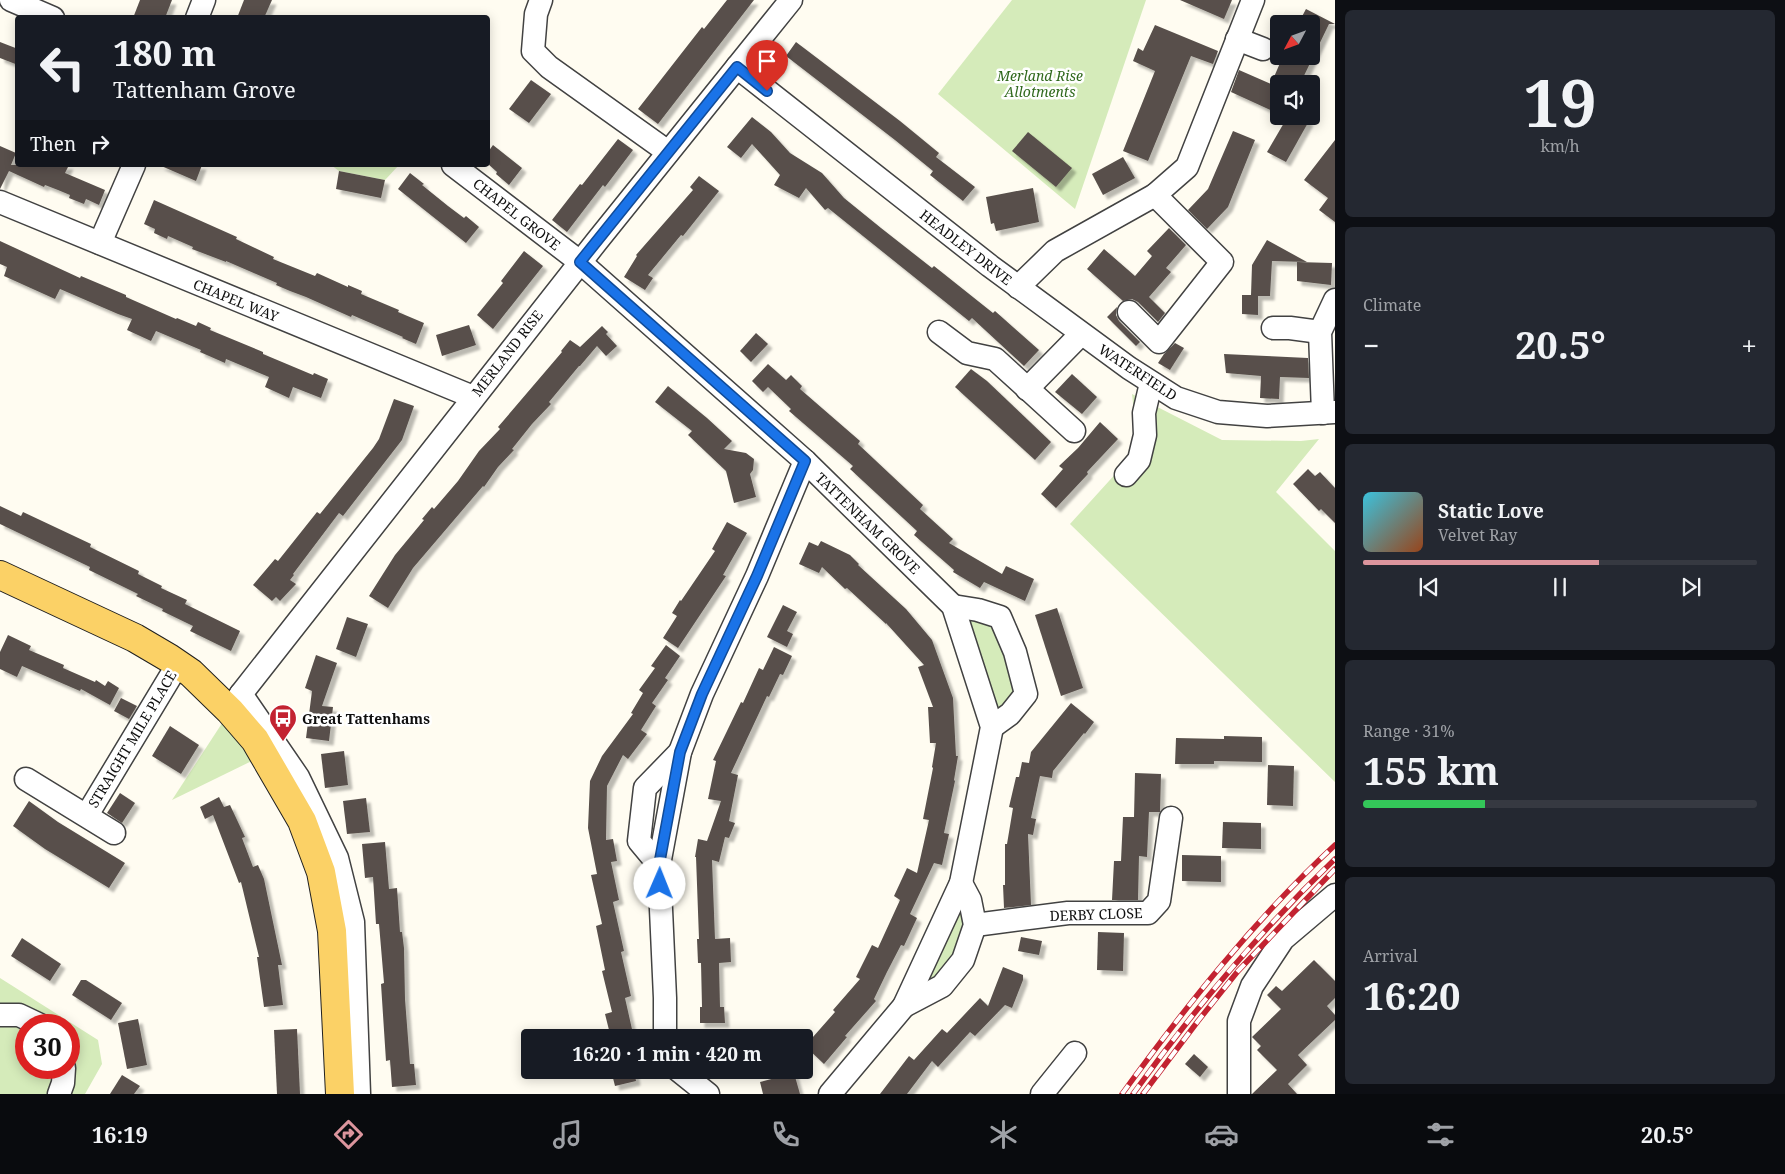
<!DOCTYPE html>
<html lang="en">
<head>
<meta charset="utf-8">
<style>
	:root { --surface:#171b24; --page:#242831; --text:#f1f3f6; --muted:#9ea1a6; --line:#363941; --accent:#dc959d }
	body { margin:0; font-family:"Noto Serif",serif; background:var(--page); color:var(--text); height:100vh; display:flex; flex-direction:column; font-size:19px; white-space:nowrap }
	* { box-sizing:border-box; margin:0 }
	p { font-size:16px; color:var(--muted) }
	.icon { flex:none; width:28px; height:28px; fill:none; stroke:currentColor; stroke-width:2; stroke-linecap:round; stroke-linejoin:round }
	.map { position:relative; flex:1; overflow:hidden }
	.details { display:flex; flex-direction:column; gap:10px; padding:10px; background:#0d0f14; width:450px }
	.details>* { flex:none }
	.hud { position:absolute; left:15px; top:15px; width:475px; height:152px; border-radius:5px; box-shadow:0 2px 12px #0003; background:#171b24; color:var(--text); overflow:hidden }
	.needle { width:32px; rotate:229deg }
	.buttons { position:absolute; left:1270px; top:15px; display:grid; gap:10px }
	.buttons a { display:grid; place-items:center; width:50px; height:50px; border-radius:5px; background:var(--surface); box-shadow:0 2px 12px #0003; font-size:25px }
	.speed { position:absolute; left:15px; top:1014px; display:flex; gap:10px; font-size:25px; font-weight:700; text-align:center }
	.speed>* { display:grid; place-content:center; width:65px; height:65px; border-radius:50%; background:var(--surface); box-shadow:0 2px 12px #0003; line-height:1 }
	.speed .limit { border:8px solid #d22; background:#fff; color:#111 }
	.pin { position:absolute; display:grid; place-items:center; width:42px; height:42px; color:#fff; margin:-51px -21px; border-radius:50% 50% 50% 0; rotate:-45deg; box-shadow:0 0 5px #0007 }
	.pin .icon { rotate:45deg }
	.me { position:absolute; width:55px; margin:-28px; rotate:1deg; stroke-linejoin:round; filter:drop-shadow(0 0 4px #0008) }
	.turn { display:flex; align-items:center; gap:18px; height:105px; padding:0 15px; font-size:22px }
	.turn .icon { width:65px; height:65px; stroke-width:2.5 }
	.turn b { display:block; font-size:35px; line-height:42px }
	.then { display:flex; align-items:center; height:48px; padding:0 15px; background:#0003; gap:10px; font-size:19px }
	.big { font-size:38px; font-weight:700; line-height:1.1 }
	.details .widget { flex:1; display:flex; flex-direction:column; justify-content:center; gap:8px; min-width:0; padding:0 18px; border-radius:8px; background:var(--page) }
	.details .dial { align-items:center; gap:0 }
	.dial b { font-size:65px; line-height:1 }
	.song { display:flex; align-items:center; gap:15px }
	.cover { width:60px; height:60px; border-radius:8px; background:linear-gradient(135deg,hsl(190 70% 55%),hsl(20 70% 35%)) }
	.played { height:5px; border-radius:2px; background:linear-gradient(90deg,var(--accent) 60%,var(--line) 60%) }
	.keys { display:flex; justify-content:space-around; direction:ltr }
	.heat { display:flex; justify-content:space-between; align-items:center; font-size:28px; direction:ltr }
	.charge { height:8px; border-radius:4px; background:linear-gradient(90deg,#34c759 31%,var(--line) 0) }
	.trip { position:absolute; left:521px; top:1029px; width:292px; height:50px; border-radius:5px; background:var(--surface); box-shadow:0 2px 12px #0003; font-weight:700; line-height:50px; text-align:center }
	.tabs { display:flex; height:80px; justify-content:space-around; align-items:center; background:#090b0e; color:var(--muted) }
	.tabs .icon { width:35px; height:35px }
	.tabs .current { color:var(--accent) }
	.tabs b { font-size:22px; color:var(--text) }
	main { display:flex; flex:1; min-height:0 }
	.map>svg:first-child { display:block }
	.green { fill:#d5ebba; fill-rule:evenodd }
	.building { fill:#58504b; filter:url(#shadow) }
	.lines { fill:none; stroke-linecap:round; stroke-linejoin:round }
	.minor-casing { stroke:#424242; stroke-width:25 }
	.major-casing { stroke:#202020; stroke-width:30 }
	.minor { stroke:#fff; stroke-width:22 }
	.major { stroke:#fbd166; stroke-width:28 }
	.rail-casing { stroke:#c32331; stroke-width:5.5 }
	.rail { stroke:#fff; stroke-width:4; stroke-dasharray:11; stroke-linecap:butt }
	.route-casing { stroke:#114b97; stroke-width:12 }
	.route { stroke:#1a73e8; stroke-width:9 }
	.labels { text-anchor:middle; dominant-baseline:central; stroke-width:5; stroke-linejoin:round; paint-order:stroke }
	.park-label { font-size:14px; font-style:italic; fill:#30691d; stroke:#fff }
	.street-label { font-size:14px; fill:#0f0f0f; stroke:#fff }
	.poi-label { font-size:14px; font-weight:bold; fill:#0f0f0f; stroke:#fff; text-anchor:start }
</style>
</head>
<body>
<main>
<div class="map">
<svg width="1335" height="1094" viewBox="0 0 1335 1094">
	<defs>
		<filter id="shadow"><feDropShadow dx="4.5" dy="4.5" stdDeviation="1" flood-color="#0004"/></filter>
	</defs>
	<rect width="100%" height="100%" fill="#fffcf1"/>
	<!-- green -->
	<g class="green">
		<path d="M1012,0h134l-71,209 -137,-115z"/>
		<path d="M331,165h68l-14,15 -46,-9z"/>
		<path d="M1132,394l90,46 79,1 18,-2 -43,53 59,59v231l-265,-258 68,-75z"/>
		<path d="M953,606l47,11 26,77 -34,33z"/>
		<path d="M230,711l34,44 -92,45z"/>
		<path d="M961,883l9,17 -7,60 -59,46z"/>
		<path d="M0,978l98,62 4,24 -17,30h-85zM26,1025h43v43h-43z"/>
	</g>
	<!-- building -->
	<g class="building">
		<path d="M140,0h32l-7,18h-32z"/>
		<path d="M244,0h28l-8,18h-27z"/>
		<path d="M727,0h27l-96,124 -20,-15 64,-82 2,2z"/>
		<path d="M1180,0h52l-8,19z"/>
		<path d="M1306,9l29,15h-6l-29,60h-29l8,3v27l-48,-22 8,-22 32,14 12,-28h28v-32h-13z"/>
		<path d="M1155,25l63,26 -5,13 -22,-8 -43,105 -25,-10 32,-80 -22,-10 5,-13 5,3z"/>
		<path d="M0,42l18,7v16l-18,-7z"/>
		<path d="M796,42l104,79 39,32 -3,4 39,30 -12,14 -33,-26 3,-4 -38,-31 -109,-84z"/>
		<path d="M531,80l20,14 -22,29 -20,-14z"/>
		<path d="M1288,116h11l10,5 -23,41 -19,-10z"/>
		<path d="M752,117l19,15 19,21 32,20 22,25 37,30 51,40 2,-2 59,47 2,-2 44,39 -15,16 -52,-48 -3,3 -141,-113 -3,2 -19,-22 -7,10 -25,-13 6,-10 -28,-31 -11,14 -14,-11z"/>
		<path d="M1233,131l22,9 -27,67 -21,22 -19,-19 20,-21z"/>
		<path d="M1028,132l44,36 -16,19 -44,-36z"/>
		<path d="M618,139l15,11 -28,37 -2,-2 -36,47 -15,-12 28,-36 2,1z"/>
		<path d="M1335,140v82l-16,-12 9,-12 -24,-18z"/>
		<path d="M493,145l29,23 -13,17 -13,-11 1,-2 -9,-8v-12z"/>
		<path d="M0,146l16,7 -5,12h58l-4,8 40,17 -6,15 -13,-6 -2,5 -15,-6 1,-3 -12,-5 -13,-5 -1,2 -35,-16 -9,18z"/>
		<path d="M1123,157l12,21 -32,17 -11,-21z"/>
		<path d="M159,165h43l-6,16z"/>
		<path d="M339,171l46,9 -4,18 -45,-9z"/>
		<path d="M410,173l14,11 -2,1 26,21 16,12 2,-2 13,11 -13,16 -68,-54z"/>
		<path d="M699,176l20,15 -36,45 -2,-1 -33,40 5,3 -8,12 -21,-13 13,-21 -1,-1 57,-65 -3,-3z"/>
		<path d="M1033,188l6,34 -43,9 -2,-8 -3,1 -5,-27z"/>
		<path d="M154,200l83,37 -1,2 38,18 -1,2 42,17 2,-3 31,14v-2l14,6 -1,3 38,16 -1,2 26,11 -8,21 -14,-6 1,-1 -51,-22 -1,2 -45,-20 -16,-6 -14,-6 1,-2 -51,-22v1l-34,-13 1,-2 -25,-11 -1,3 -13,-6 1,-4 -11,-5z"/>
		<path d="M1169,228l17,17 -20,23 5,4 -22,25 16,16 -7,9 -20,-20 -6,-3 -9,2 -36,-32 17,-20 31,27 17,-20 -5,-5z"/>
		<path d="M1267,240l40,22 -35,-1 -2,35h-13h1v19l-16,-1v-19h9l1,-30z"/>
		<path d="M0,241l80,37 1,-2 45,19v2l50,22 1,-1 19,8 2,-4 13,6 -1,2 53,22v2l50,21 1,-2 14,6 -7,19 -28,-11 -4,11 -24,-11 4,-10 -43,-18 -1,4 -25,-11 1,-2 -45,-19 -5,10 -24,-11 5,-11 -14,-5 -58,-25 -5,10 -51,-23 3,-9 -7,-3z"/>
		<path d="M524,251l19,15 -50,63 -16,-14 26,-32 -2,-2z"/>
		<path d="M1297,262l35,1 -1,22 -34,-4z"/>
		<path d="M1117,307l-1,8 3,6 21,21 -4,4 -29,-29z"/>
		<path d="M469,325l7,20 -34,11 -6,-21z"/>
		<path d="M602,326l6,6 -2,2 11,12 -11,10 -9,-10 -17,20h-1l-30,36 2,2 -19,20 -20,25 2,1 -16,17 -14,20 -1,-1 -70,82 -25,40 -19,-12 26,-41 29,-35 -2,-1 10,-12 2,2 24,-28 21,-30 21,-22 -2,-2 64,-75 -1,-1 9,-11 10,7z"/>
		<path d="M756,333l12,11 -17,18 -11,-11z"/>
		<path d="M1175,343l9,5 -14,22 -12,-7 6,-9z"/>
		<path d="M1224,354l84,4 1,20 -29,-1 -1,22 -19,-1 1,-22 -35,-3z"/>
		<path d="M768,364l18,16 5,-5 11,11 -2,3 60,52 -2,3 65,61 -3,4 33,30 -4,4 53,31 4,-8 28,13 -9,22 -41,-19 -4,6 -27,-16 1,-2 -40,-35 3,-4 -67,-62 3,-3 -64,-55 2,-2 -23,-22 -5,5 -11,-11z"/>
		<path d="M971,369l16,12 64,61 -16,18 -80,-73z"/>
		<path d="M1072,374l25,23 -15,17 -27,-22z"/>
		<path d="M668,386l39,32 25,23 -8,8 22,4 8,6 -1,11 -3,4 6,23 -22,6 -8,-32 -38,-36 4,-4 -37,-29z"/>
		<path d="M394,399l20,7 -12,34 -59,76 -4,-3 -46,61 1,1 -4,5 6,4 -16,17 -4,-4 -4,4 -19,-16 22,-26 3,2 39,-49 3,2 53,-66 6,-9z"/>
		<path d="M1100,422l18,17 -31,33 1,2 -32,34 -15,-14 22,-25 -4,-3 19,-18z"/>
		<path d="M1308,469l7,7 5,-4 15,16v35l-14,-14 -2,2 -26,-27z"/>
		<path d="M0,506l21,10 2,-4 68,32 -1,3 49,24 -1,3 24,12 -1,2 26,12 -2,4 55,27 -9,20 -41,-20 3,-5 -31,-15 1,-2 -27,-13 2,-2 -49,-24 1,-3 -90,-43z"/>
		<path d="M727,522l20,11 -24,42 3,1 -48,72 -15,-10 14,-22 -5,-3 8,-13 1,1 34,-50 -3,-2z"/>
		<path d="M821,541l29,14 9,9 -1,1 48,44 26,31 21,58 3,58h2l-4,24 1,1 -11,52 5,1 -7,31 -8,-2 -24,51 7,4 -13,28 -3,-1 -14,27 -13,27 2,2 -31,35 2,1 -23,27 -19,-18 30,-34 -2,-2 27,-31 -4,-2 16,-32 6,3 22,-48 -6,-4 13,-28 10,5 12,-53 -6,-1 10,-51 -1,-1 4,-24h-6l-2,-36h5l-15,-40 6,-2 -38,-42v1l-39,-36 -2,1 -23,-22 -3,6 -20,-9 10,-22 9,4z"/>
		<path d="M783,605l14,7 -10,19 6,3 -6,13 -20,-10z"/>
		<path d="M1057,608l26,80 -22,8 -26,-81z"/>
		<path d="M347,617l21,7 -12,33 -20,-8z"/>
		<path d="M8,635l23,11 -2,4 35,15 -1,3 32,14 1,-2 9,6 3,-5 11,7 -9,17 -29,-16 -1,2 -58,-25 -5,11 -17,-8v-17z"/>
		<path d="M666,645l14,11 -15,22 3,2 -16,23 4,3 -15,24 6,4 -19,25 -5,-4 -16,31 -1,54 7,-1 4,22 -6,1 8,38 -6,2 11,49 -3,1 10,44 -6,2 9,40h-23l-6,-24 7,-2 -10,-41 3,-1 -9,-44 6,-2 -11,-49 6,-1 -9,-46 2,-47 12,-25 31,-42 -2,-1 12,-20 -4,-3 16,-22 -4,-2z"/>
		<path d="M774,647l18,9 -9,19 -3,-1 -11,23 -2,-1 -36,77 7,2 -9,46 6,2 -6,15 -4,-1 -6,25 -7,-2 3,79 15,-1 1,24 -12,1 1,44h4l1,16h-25v-16h2l-1,-44h-3l-1,-24h2l-3,-82h-1l3,-18 9,2 14,-40 -13,-2 8,-38 -3,-1 28,-58 2,1 16,-35 4,2z"/>
		<path d="M316,655l21,8 -15,43 11,1 -4,34 -23,-3 6,-47 -7,-3z"/>
		<path d="M121,698l16,8 -8,13 -15,-8z"/>
		<path d="M1071,703l23,19 -9,12 -1,-1 -31,38 -1,7 -12,-2 -9,42 5,1 -3,16 -5,-1 3,71 -27,3 -1,-23h2v-41h2l6,-36 -4,-1 7,-30h3l3,-15 7,1 2,-11z"/>
		<path d="M170,726l29,19 -18,29 -29,-18z"/>
		<path d="M1224,736l38,1v25l-48,-1v3h-39l1,-26 48,1z"/>
		<path d="M344,751l4,34 -23,3 -4,-34z"/>
		<path d="M1268,765l26,1 -1,40 -26,-1z"/>
		<path d="M1135,773l26,1 -1,38h-11l-2,45 -8,-1 -1,44h-26l2,-39h7l2,-44h11z"/>
		<path d="M120,793l15,10 -13,20 -15,-10z"/>
		<path d="M219,797l5,10 6,-2 15,32 -3,1 11,29 5,-2 6,14 18,86h-4l5,40 -19,2 -7,-50h2l-18,-75 -2,1 -26,-68 -8,4 -5,-12z"/>
		<path d="M366,798l4,34 -23,2 -4,-33z"/>
		<path d="M29,801l29,21 67,41 -16,25 -64,-39 -32,-23z"/>
		<path d="M1223,822l38,1v26l-39,-1z"/>
		<path d="M385,842l4,47 8,-1 3,44h2l2,16 1,51 5,65h4l2,21 -24,2 -2,-27 -4,1 -5,-77 3,-1 -5,-59h-3l-3,-47 -8,1 -3,-34z"/>
		<path d="M1182,855l39,1v26l-39,-1z"/>
		<path d="M1098,932l26,1 -1,38 -26,-1z"/>
		<path d="M1021,937l21,4 -3,14 -21,-4z"/>
		<path d="M22,938l39,26 -11,17 -39,-25z"/>
		<path d="M1314,960l21,21v17l-8,8 8,9v5l-37,35 9,10 -19,19 9,10h-45l25,-24 -20,-20 4,-4 -9,-9 29,-28 -14,-14 9,-9 6,5z"/>
		<path d="M1003,967l20,8v5l-11,28 -7,-3 -30,31 -5,-4 -32,35 -6,-6 -25,33h-27l29,-38 5,4 28,-31 5,4 33,-35 8,8z"/>
		<path d="M81,980h5l36,23 -11,17 -39,-25z"/>
		<path d="M138,1019l9,46 -20,4 -9,-46z"/>
		<path d="M297,1029l3,65h-23l-3,-64z"/>
		<path d="M1194,1054l14,13 -8,10 -15,-13z"/>
		<path d="M611,1070h23l2,11 -21,5z"/>
		<path d="M794,1073l6,21h-37l-3,-12z"/>
		<path d="M122,1075l18,11 -6,8h-24z"/>
	</g>
	<g class="lines">
		<!-- minor casing -->
		<g class="minor-casing">
			<g id="minor">
				<path d="M11,0l42,18"/>
				<path d="M541,0l-5,14 -3,37 16,16 119,85"/>
				<path d="M197,18l7,-18"/>
				<path d="M1237,39l26,10"/>
				<path d="M737,67l253,199 139,102 47,30 42,14 49,4 68,-4"/>
				<path d="M453,165l127,97 225,199 148,145 39,121 -31,156 -57,123 -74,88"/>
				<path d="M0,202l473,195"/>
				<path d="M100,243l34,-78"/>
				<path d="M1018,287l37,-36 100,-56 32,-28 66,-167"/>
				<path d="M1129,312l30,30 63,-80 -67,-67"/>
				<path d="M1273,328h17l30,4"/>
				<path d="M939,332l28,21 28,6 79,72"/>
				<path d="M1027,389l54,-55"/>
				<path d="M1323,413l-3,-81 15,-32"/>
				<path d="M1126,475l13,-15 6,-25 -1,-22 7,-30"/>
				<path d="M953,606l25,4 22,7 15,35 11,42 -16,20 -18,13"/>
				<path d="M241,694l57,83 39,81 16,64 6,172"/>
				<path d="M230,711l11,-17 356,-453 194,-241"/>
				<path d="M26,779l88,54"/>
				<path d="M87,815l91,-151"/>
				<path d="M659,865l-20,-24 6,-53 35,-36"/>
				<path d="M975,925l93,-12h80l11,-12 12,-83"/>
				<path d="M904,1006l38,-20 21,-26 12,-35 -5,-25 -9,-17"/>
				<path d="M0,1015h19l21,10"/>
				<path d="M665,1038v-40l-6,-133 21,-113 22,-58 55,-118 48,-115"/>
				<path d="M678,1070l30,24"/>
				<path d="M59,1094l4,-11 1,-15"/>
				<path d="M1042,1094l33,-41"/>
				<path d="M1239,1094v-73l13,-35 31,-47 52,-44"/>
			</g>
		</g>
		<!-- major casing -->
		<g class="major-casing">
			<path id="major" d="M0,575l135,63 34,20 22,15 39,38 25,29 47,81 19,51 11,59 8,163"/>
		</g>
		<!-- minor -->
		<use href="#minor" class="minor"/>
		<!-- major -->
		<use href="#major" class="major"/>
		<!-- rail casing -->
		<g class="rail-casing">
			<g id="rail">
				<path d="M1122,1094c64,-88 133,-175 213,-249"/>
				<path d="M1133,1094c61,-85 126,-162 202,-235"/>
				<path d="M1143,1094l55,-73 40,-50 97,-102"/>
			</g>
		</g>
		<!-- rail -->
		<use href="#rail" class="rail"/>
	</g>
	<g class="lines">
		<!-- route casing -->
		<g class="route-casing">
			<path id="route" d="M660,884l-1,-19 21,-113 22,-58 55,-118 48,-115 -225,-199 157,-195 30,24"/>
		</g>
		<!-- route -->
		<use href="#route" class="route"/>
	</g>
	<!-- icons -->
	<defs>
		<g id="bus-pin" transform="scale(1.4375)"><path d="M0 17L-7.5 6A9.5 9.5 0 1 1 7.5 6Z" fill="#c32331" stroke="#fff"/><path d="M-5-6H5V4H4V6H2V4H-2V6H-4V4H-5ZM-3.5-4V0h7V-4ZM-3.5 1.2v1.5H-2V1.2ZM2 1.2v1.5H3.5V1.2Z" fill="#fff"/></g>
	</defs>
	<g fill-rule="evenodd">
		<use href="#bus-pin" x="283" y="718"/>
	</g>
	<g class="labels">
		<!-- park labels -->
		<g class="park-label">
			<text x="1040" y="75">Merland Rise<tspan x="1040" dy="16">Allotments</tspan></text>
		</g>
		<!-- street labels -->
		<g class="street-label">
			<text transform="translate(517 214) rotate(38)">CHAPEL GROVE</text>
			<text transform="translate(966 247) rotate(38)">HEADLEY DRIVE</text>
			<text transform="translate(236 300) rotate(22)">CHAPEL WAY</text>
			<text transform="translate(507 353) rotate(-52)">MERLAND RISE</text>
			<text transform="translate(1138 372) rotate(33)">WATERFIELD</text>
			<text transform="translate(868 523) rotate(44)">TATTENHAM GROVE</text>
			<text transform="translate(132 739) rotate(-59)">STRAIGHT MILE PLACE</text>
			<text transform="translate(1096 914) rotate(-2)">DERBY CLOSE</text>
		</g>
		<!-- poi labels -->
		<g class="poi-label">
			<text x="302" y="718">Great Tattenhams</text>
		</g>
	</g>
</svg>
<div class="buttons">
<a><svg class="needle" viewBox="-14 -14 28 28"><path d="M0-13l5 13h-10z" fill="#e53935"/><path d="M0 13l5-13h-10z" fill="#9ea1a6"/></svg></a>
<a><svg class="icon" aria-label="sound" viewBox="0 0 24 24"><path d="M4 9h4l5-4v14l-5-4H4zM17 9q2 3 0 6"/></svg></a>
</div>
<div class="speed"><div class="limit">30</div></div>
<div class="pin" style="left:767px;top:91px;background:#d93025"><svg class="icon" aria-label="arrive" viewBox="0 0 24 24"><path d="M6 21V4h12l-3 4 3 4H6"/></svg></div>
<svg class="me" style="left:660px;top:884px" viewBox="-20 -20 40 40"><circle r="19" fill="#fff"/><path d="M0-13L10 11 0 6-10 11z" fill="#1a73e8"/></svg>
<div class="trip">16:20 · 1 min · 420 m</div>
<div class="hud">
<div class="turn"><svg class="icon" aria-label="left" viewBox="0 0 24 24"><path d="M17 20v-9H6M10 6l-5 5 5 5"/></svg><div><b>180 m</b>Tattenham Grove</div></div>
<div class="then">Then<svg class="icon" aria-label="right" viewBox="0 0 24 24"><path d="M7 20v-9h11M14 6l5 5-5 5"/></svg></div>
</div>
</div>
<section class="details">
<div class="widget dial"><b>19</b><p>km/h</p></div>
<div class="widget"><p>Climate</p>
<div class="heat"><a>−</a><b class="big">20.5°</b><a>+</a></div>
</div>
<div class="widget">
<div class="song"><i class="cover"></i><div><b>Static Love</b><p>Velvet Ray</p></div></div>
<div class="played"></div>
<div class="keys"><svg class="icon" aria-label="previous" viewBox="0 0 24 24"><path d="M18 5L8 12l10 7zM5 5v14"/></svg><svg class="icon" aria-label="pause" viewBox="0 0 24 24"><path d="M8 5v14M16 5v14"/></svg><svg class="icon" aria-label="next" viewBox="0 0 24 24"><path d="M6 5l10 7-10 7zM19 5v14"/></svg></div>
</div>
<div class="widget"><p>Range · 31%</p><b class="big">155 km</b><div class="charge"></div></div>
<div class="widget"><p>Arrival</p><b class="big">16:20</b></div>
</section>
</main>
<nav class="tabs">
<b>16:19</b>
<svg class="icon current" aria-label="directions" viewBox="0 0 24 24"><path d="M12 3l9 9-9 9-9-9zM9 14v-3h6M13 9l2 2-2 2"/></svg>
<svg class="icon" aria-label="music" viewBox="0 0 24 24"><path d="M9 18V5l10-2v13"/><circle cx="6" cy="18" r="3"/><circle cx="16" cy="16" r="3"/></svg>
<svg class="icon" aria-label="phone" viewBox="0 0 24 24"><path d="M5 4h4l2 5-3 2q2 4 5 5l2-3 5 2v4C11 20 4 13 5 4z"/></svg>
<svg class="icon" aria-label="climate" viewBox="0 0 24 24"><path d="M12 3v18M4 7l16 10M4 17L20 7"/></svg>
<svg class="icon" aria-label="car" viewBox="0 0 24 24"><path d="M5 17H2v-5l4-1 3-4h7l3 4 3 1v5h-3M9 17h6M6 11h13"/><circle cx="7" cy="17" r="2"/><circle cx="17" cy="17" r="2"/></svg>
<svg class="icon" aria-label="filters" viewBox="0 0 24 24"><path d="M4 7h16M4 17h16"/><circle cx="9" cy="7" r="2"/><circle cx="15" cy="17" r="2"/></svg>
<b>20.5°</b>
</nav>
</body>
</html>
